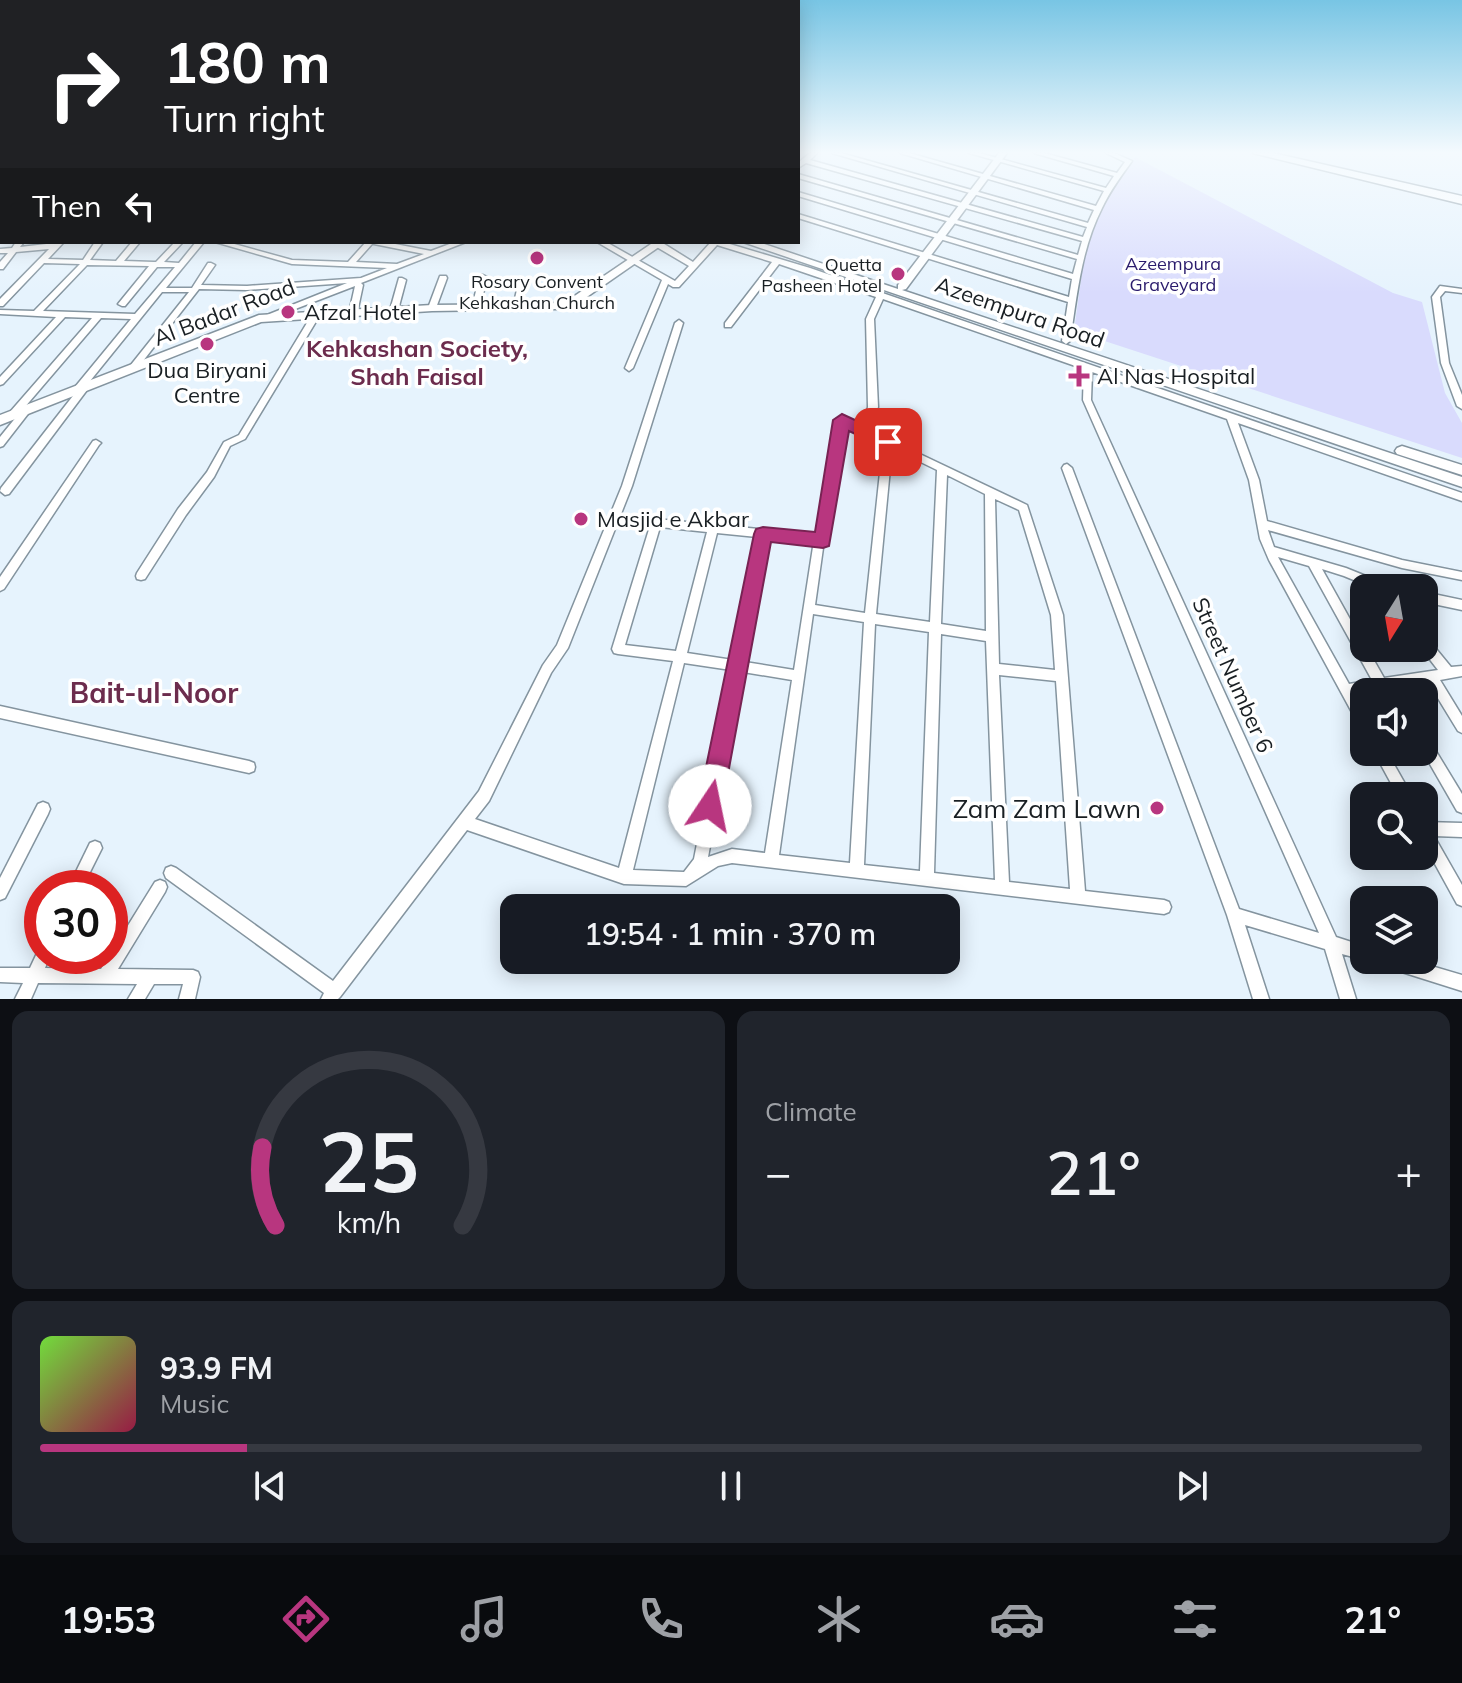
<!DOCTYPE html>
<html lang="en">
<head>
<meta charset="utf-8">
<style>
	:root { --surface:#171b24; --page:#20242c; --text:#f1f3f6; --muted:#9ea1a6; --line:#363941; --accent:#b8367f }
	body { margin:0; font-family:Mulish,sans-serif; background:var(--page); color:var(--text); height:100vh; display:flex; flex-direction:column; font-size:30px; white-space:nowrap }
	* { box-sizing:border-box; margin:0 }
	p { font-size:26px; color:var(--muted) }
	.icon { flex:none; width:44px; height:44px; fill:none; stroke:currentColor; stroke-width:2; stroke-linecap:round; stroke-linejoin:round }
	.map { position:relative; height:999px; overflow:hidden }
	.side { display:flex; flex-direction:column; gap:12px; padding:12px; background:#0d0f14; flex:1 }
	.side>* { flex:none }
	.hud { position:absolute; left:0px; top:0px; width:800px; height:244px; box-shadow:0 4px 20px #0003; background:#202124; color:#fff; overflow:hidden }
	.needle { width:52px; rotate:191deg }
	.controls { position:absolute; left:1350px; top:574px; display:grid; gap:16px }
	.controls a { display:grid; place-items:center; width:88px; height:88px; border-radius:16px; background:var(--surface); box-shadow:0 4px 20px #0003; font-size:40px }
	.speed { position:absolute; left:24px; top:870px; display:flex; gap:16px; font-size:40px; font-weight:700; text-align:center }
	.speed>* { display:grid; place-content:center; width:104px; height:104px; border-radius:50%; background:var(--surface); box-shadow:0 4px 20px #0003; line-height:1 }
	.speed .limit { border:12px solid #d22; background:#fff; color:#111 }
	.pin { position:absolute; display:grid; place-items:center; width:68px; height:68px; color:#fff; margin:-34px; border-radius:16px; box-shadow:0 4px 12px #0006 }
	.me { position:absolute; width:88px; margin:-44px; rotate:11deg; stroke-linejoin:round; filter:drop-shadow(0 0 6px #0008) }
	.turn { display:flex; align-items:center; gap:28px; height:168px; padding:0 32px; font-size:36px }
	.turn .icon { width:104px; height:104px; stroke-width:2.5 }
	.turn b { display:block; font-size:56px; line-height:68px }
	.then { display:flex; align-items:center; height:76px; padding:0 32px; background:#0003; gap:16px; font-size:30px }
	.big { font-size:60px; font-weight:600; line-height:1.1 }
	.side .widget { flex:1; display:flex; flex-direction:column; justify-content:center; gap:12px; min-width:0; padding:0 28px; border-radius:16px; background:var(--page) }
	.side .dial { align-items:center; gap:0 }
	.dial svg { height:208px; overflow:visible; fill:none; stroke:var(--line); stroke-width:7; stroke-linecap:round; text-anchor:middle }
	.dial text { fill:var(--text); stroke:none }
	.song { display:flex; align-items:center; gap:24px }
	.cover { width:96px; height:96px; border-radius:12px; background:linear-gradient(135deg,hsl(100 70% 55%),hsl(340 70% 35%)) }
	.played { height:8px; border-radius:4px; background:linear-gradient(90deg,var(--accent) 15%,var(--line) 15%) }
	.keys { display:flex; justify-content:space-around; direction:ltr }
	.heat { display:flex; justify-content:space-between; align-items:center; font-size:44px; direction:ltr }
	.side .tiles { flex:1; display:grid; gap:12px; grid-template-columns:1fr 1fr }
	.widget:last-child { grid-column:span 2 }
	.trip { position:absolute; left:500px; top:894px; width:460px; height:80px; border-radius:16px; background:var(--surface); box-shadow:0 4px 20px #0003; font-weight:600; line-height:80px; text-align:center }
	.menu { display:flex; height:128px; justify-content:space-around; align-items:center; background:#090b0e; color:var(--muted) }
	.menu .icon { width:56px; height:56px }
	.menu .selected { color:var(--accent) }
	.menu b { font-size:36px; color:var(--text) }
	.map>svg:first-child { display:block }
	.green { fill:#d9dbfd }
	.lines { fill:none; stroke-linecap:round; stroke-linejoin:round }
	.street-casing { stroke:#84949f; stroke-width:3 }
	.secondary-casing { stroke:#84949f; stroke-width:3 }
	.highway-casing { stroke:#84949f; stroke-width:3 }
	.street { fill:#fff; fill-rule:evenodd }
	.secondary { fill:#fff; fill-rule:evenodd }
	.highway { fill:#fff; fill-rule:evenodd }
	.route { fill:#b8367f; stroke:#782353; stroke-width:2 }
	.poi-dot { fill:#b8367f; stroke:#fff; stroke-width:3 }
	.labels { text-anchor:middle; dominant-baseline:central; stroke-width:7; stroke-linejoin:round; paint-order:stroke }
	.far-park-label { font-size:18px; fill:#2a1b6c; stroke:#fff }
	.far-poi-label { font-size:18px; fill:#191f23; stroke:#fff; text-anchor:end }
	.street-label { font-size:22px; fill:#191f23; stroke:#fff }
	.poi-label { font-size:22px; fill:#191f23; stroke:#fff; text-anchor:start }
	.neighbourhood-label { font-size:24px; font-weight:bold; fill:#6c2c4d; stroke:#fff }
	.near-poi-label { font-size:26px; fill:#191f23; stroke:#fff; text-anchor:end }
	.near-neighbourhood-label { font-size:28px; font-weight:bold; fill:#6c2c4d; stroke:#fff }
</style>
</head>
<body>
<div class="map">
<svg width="1462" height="999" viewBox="0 0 1462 999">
	<rect width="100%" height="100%" fill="#e6f3fd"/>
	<!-- green -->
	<path class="green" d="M1135,157l258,136 29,9 23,91 17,30v35l-388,-127 10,-73 11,-42z"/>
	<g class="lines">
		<!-- street casing -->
		<g class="street-casing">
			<g id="street">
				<path d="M2,153v5l-2,1v-5z"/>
				<path d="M810,153h7l-7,7 273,77 4,-10 -255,-74h9l247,70 6,-13 -194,-57h9l187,53 8,-15 -135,-38h10l127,35 8,-12 -80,-23h10l73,20 8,-11 -19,-9h8l18,8c-11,15 -22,30 -30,47 -21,41 -25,88 -32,133l-4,3 -4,-3 6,-39 -270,-84v-4l271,83 3,-18 -274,-83v-4l275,82 4,-15 -279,-81v-4l280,81 4,-14 -276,-78 -8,5v-5z"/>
				<rect x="0" y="185" width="2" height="4"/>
				<rect x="0" y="205" width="2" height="4"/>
				<rect x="0" y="227" width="2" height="6"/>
				<path d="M16,242h8l-4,5 44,-5 -16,17 35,1 12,-18h8l-13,18 26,1 16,-19h8l-16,19 30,1h2l19,-20h8l-19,20 15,1 17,-21h8l-38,46h26l16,-25h3l4,2 -14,20 46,1 114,-8 26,-10 -95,-4 -77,-22h12l65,18 56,2 18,-20h19l46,9 24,-9h11l-105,41 2,2 -6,28 -4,2 -4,-2 6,-27 -91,35h-6l-1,-2 90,-36 -100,7 -48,-1 -63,81h-6l-1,-2 1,-2 59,-74h-27l-76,94 2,2 -1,2 -78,104 -4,1 -5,-4 1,-3 75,-96 -2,-3 1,-2 56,-68 -30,-1 -77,90h5l2,2 -28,36 -3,1v-10l17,-21h-7l-2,-2 2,-2 82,-94 -27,-1 -62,67 -3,1v-8l56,-60 -56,-3v-4l34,1 46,-47 -36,-1 -41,43h-3v-7l49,-50 -33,3 -13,17h-3v-7l8,-9h-8v-4l12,-1zM372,244h2l50,10 -27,10 -41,-2zM87,265l62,1 -31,38 4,2h3l32,-39h18l-40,47 -92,-3z"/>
				<path d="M597,242h9l69,39 14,-15 -34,-20v-4h6l32,20 18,-20h12l87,26 652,225v8l-224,-78 21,57 8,41 135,39 60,12v8l-60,-12 -134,-38 6,17 72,21 42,17 1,3h-16l-29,-12 -22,-7 29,52 13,-1v10h-7l7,13v5h3l17,30 54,-8 -17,-22h3v-10l4,1 23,28 11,-1v10l-22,4 22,36v17l-4,-2 -30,-49 -74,12 10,17v18l-4,-2 -91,-167 -9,-21 -11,-59 -22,-61 -135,-47 -1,28 245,537 28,9v14l-22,-6 14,45h-16l-15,-50 -80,-24 24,74h-16l-26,-84 -165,-447 2,-3 3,-1 5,4 167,441 80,24 -236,-533 1,-31 -201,-70 -9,20 4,88 -5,14h-6l-2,-2 3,-12 -2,-88 10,-22 -97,-33 -48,63h-6v-4l47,-61 -55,-17 -38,42h-6l-5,-3 -35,84 -4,3 -4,-3 37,-88zM1278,557l31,9 63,114 -23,4z"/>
				<path d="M480,275h3l4,2 -7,30 -4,2 -4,-2z"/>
				<path d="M440,276h6l1,2 -11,30 -1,2h-6l-1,-2z"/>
				<path d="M399,278h3l4,2 -8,30 -4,2 -4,-2z"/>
				<path d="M519,281h3l4,2 -5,24 -4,2 -4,-2z"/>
				<path d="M1440,286l22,3v4l-17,-2 -5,6 9,66 13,32v14l-5,-3 -16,-43 -9,-66z"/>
				<path d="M313,313h3l4,2 -75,124 -15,7 -16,31 -28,38 -41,64 -4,1 -4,-1 -1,-3 1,-3 41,-64 29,-37 17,-30 15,-7z"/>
				<path d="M679,320l4,3 -51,163 -64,162 -17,25 -62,128 -14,18 144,49 54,-207 -55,-7 -4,-1 -2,-4 39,-126 1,-3 4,-1 163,16 18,-115 5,-3 185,88 36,110 22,276 79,9 5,2 2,5 -2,5 -5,2 -432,-51 -14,3 -32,20 -62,-2 -157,-54 -127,167 -2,2h-17l3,-6 -158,-115 -2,-5 2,-5 5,-2 5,2 157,113 146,-190 64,-126 14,-20 65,-159 53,-163zM846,426l37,18 -18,169 -50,-8 8,-57 5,-8zM892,448l45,22 -7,152 -54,-8zM947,475l38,19 1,137 -45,-7zM995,499l24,11 32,105 4,55 -56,-6zM660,527l47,5 -31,119 -51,-6zM717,533l40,4 -24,123 -46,-7zM767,538l48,5 -2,4 -19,123 -49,-8zM813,614l51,8 -14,241 -71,-8zM875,624l54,8 -9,239 -56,-6zM941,634l45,7 9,239 -61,-7zM684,663l47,7 -37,189 -10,13 -51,-2zM743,672l49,8 -27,173 -33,-4 -24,8zM999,675l57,6 14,208 -61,-7z"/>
				<path d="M96,440l5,3 -2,2 -95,144 -4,2v-14l93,-136z"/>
				<path d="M1424,592l38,8v10l-38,-8z"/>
				<path d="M0,706l249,55 5,2 1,4 -1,4 -5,2 -249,-55z"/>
				<path d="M1424,736l4,2 34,56v19l-5,-2 -34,-59z"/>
				<path d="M1374,752h13l25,44h-14z"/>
				<path d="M43,802l5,2 2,5 -2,5 -43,84 -5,2v-22l38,-74z"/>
				<path d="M1424,822l38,1v14l-28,-1 28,49v21l-5,-2 -33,-60z"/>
				<path d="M95,841l5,2 2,5 -20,40h-14l22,-45z"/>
				<path d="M160,880l5,2 2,5 -2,5 -47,77 75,1 5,2 2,5 -5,22h-16l4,-15h-29l-9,15h-17l9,-15 -99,-1 -7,16h-16l8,-16 -23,-1v-14h30l8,-17 4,-2v7h8l-5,12 56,1 54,-87z"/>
				<path d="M1379,960h32l51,15v16l-76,-24 -5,-2z"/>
			</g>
		</g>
		<!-- secondary casing -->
		<g class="secondary-casing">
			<g id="secondary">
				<path d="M999,153h8l-101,136 -4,1 560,187v10l-719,-245h15l140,47v-4z"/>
				<path d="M654,242h12l-85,59 -25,8 -124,2 -171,11 -261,103v-10l259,-100 173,-10 119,-1 22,-7z"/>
				<path d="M1402,446l60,19v10l-65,-21 -2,-3 2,-3z"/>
			</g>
		</g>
		<!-- highway casing -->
		<g class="highway-casing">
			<path id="highway" d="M1253,153h20l189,43v8z"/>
		</g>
		<!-- street -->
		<use href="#street" class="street"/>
		<!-- secondary -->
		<use href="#secondary" class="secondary"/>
		<!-- highway -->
		<use href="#highway" class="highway"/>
	</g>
	<!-- sky -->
	<linearGradient id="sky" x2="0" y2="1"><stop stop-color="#78c5e4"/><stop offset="0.52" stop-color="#f4fafe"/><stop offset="1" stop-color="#f4fafe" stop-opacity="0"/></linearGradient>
	<rect width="1462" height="293" fill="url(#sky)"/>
	<!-- route -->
	<path class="route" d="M842,414l52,24 2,4 -8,7 -39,-18 -20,115 -6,2 -52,-6 -49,264 -3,9 -9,3 -8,-3 -4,-9 56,-272 2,-5 7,-2 52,5 18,-112z"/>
	<!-- markers -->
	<g class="poi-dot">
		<circle cx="537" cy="258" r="8"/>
		<circle cx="898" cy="274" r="8"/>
		<circle cx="288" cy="312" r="8"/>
		<circle cx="207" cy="344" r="8"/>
		<path d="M1075 364h8v8h8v8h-8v8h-8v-8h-8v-8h8z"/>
		<circle cx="581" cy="519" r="8"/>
		<circle cx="1157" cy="808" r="8"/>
	</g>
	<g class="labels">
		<!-- far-park labels -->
		<g class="far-park-label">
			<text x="1173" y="263">Azeempura<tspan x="1173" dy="21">Graveyard</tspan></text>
		</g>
		<!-- far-poi labels -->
		<g class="far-poi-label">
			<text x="882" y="264">Quetta<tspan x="882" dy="21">Pasheen Hotel</tspan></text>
			<text x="537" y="281" text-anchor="middle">Rosary Convent<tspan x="537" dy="21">Kehkashan Church</tspan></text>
		</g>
		<!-- street labels -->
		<g class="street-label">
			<text transform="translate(224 312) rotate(-21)">Al Badar Road</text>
			<text transform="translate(1020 312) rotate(19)">Azeempura Road</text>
			<text transform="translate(1233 675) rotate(66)">Street Number 6</text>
		</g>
		<!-- poi labels -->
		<g class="poi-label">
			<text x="304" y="312">Afzal Hotel</text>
			<text x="207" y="370" text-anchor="middle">Dua Biryani<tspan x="207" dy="25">Centre</tspan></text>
			<text x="1097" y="376">Al Nas Hospital</text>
			<text x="597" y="519">Masjid e Akbar</text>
		</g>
		<!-- neighbourhood labels -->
		<g class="neighbourhood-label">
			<text x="417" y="348">Kehkashan Society,<tspan x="417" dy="28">Shah Faisal</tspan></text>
		</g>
		<!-- near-poi labels -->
		<g class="near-poi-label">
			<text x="1141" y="808">Zam Zam Lawn</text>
		</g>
		<!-- near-neighbourhood labels -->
		<g class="near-neighbourhood-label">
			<text x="154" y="692">Bait-ul-Noor</text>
		</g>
	</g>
</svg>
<div class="controls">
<a><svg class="needle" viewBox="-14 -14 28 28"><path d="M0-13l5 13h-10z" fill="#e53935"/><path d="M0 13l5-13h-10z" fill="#9ea1a6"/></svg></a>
<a><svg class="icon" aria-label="sound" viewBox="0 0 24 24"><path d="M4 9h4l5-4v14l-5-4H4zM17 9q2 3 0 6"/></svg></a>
<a><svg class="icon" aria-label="search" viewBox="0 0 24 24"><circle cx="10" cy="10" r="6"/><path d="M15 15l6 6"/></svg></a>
<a><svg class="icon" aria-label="layers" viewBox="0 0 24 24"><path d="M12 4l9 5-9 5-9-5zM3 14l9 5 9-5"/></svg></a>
</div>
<div class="speed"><div class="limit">30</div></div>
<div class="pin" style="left:888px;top:442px;background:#d93025"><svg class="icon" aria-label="arrive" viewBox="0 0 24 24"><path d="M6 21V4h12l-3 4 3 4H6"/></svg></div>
<svg class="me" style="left:710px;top:806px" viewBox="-20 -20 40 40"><circle r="19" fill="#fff"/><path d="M0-13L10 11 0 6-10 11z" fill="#b8367f"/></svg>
<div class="trip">19:54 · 1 min · 370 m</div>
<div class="hud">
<div class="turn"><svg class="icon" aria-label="right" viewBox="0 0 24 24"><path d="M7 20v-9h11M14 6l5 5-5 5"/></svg><div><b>180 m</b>Turn right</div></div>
<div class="then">Then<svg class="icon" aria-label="left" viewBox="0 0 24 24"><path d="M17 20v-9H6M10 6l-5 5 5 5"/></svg></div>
</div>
</div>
<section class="side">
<div class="tiles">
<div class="widget dial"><svg viewBox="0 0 100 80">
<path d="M14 69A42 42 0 1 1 86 69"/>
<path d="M14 69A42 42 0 0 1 9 39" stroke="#b8367f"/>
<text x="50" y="56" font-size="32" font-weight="700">25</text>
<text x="50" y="72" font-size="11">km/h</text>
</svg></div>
<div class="widget"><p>Climate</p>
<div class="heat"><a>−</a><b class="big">21°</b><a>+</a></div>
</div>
<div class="widget">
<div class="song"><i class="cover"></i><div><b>93.9 FM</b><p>Music</p></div></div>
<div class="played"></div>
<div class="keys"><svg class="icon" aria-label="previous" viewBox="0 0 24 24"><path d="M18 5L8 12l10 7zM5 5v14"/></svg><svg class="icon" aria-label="pause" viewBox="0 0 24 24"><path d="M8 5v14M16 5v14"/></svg><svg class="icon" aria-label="next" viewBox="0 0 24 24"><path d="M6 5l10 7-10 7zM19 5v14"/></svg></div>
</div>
</div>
</section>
<nav class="menu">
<b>19:53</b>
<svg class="icon selected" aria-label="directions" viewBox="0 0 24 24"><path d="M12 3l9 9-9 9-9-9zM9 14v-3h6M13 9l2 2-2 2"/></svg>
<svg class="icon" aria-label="music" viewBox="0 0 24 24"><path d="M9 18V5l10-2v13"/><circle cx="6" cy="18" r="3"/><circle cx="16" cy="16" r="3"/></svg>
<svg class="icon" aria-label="phone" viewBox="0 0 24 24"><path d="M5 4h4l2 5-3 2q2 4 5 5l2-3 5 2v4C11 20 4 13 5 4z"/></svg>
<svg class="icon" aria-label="climate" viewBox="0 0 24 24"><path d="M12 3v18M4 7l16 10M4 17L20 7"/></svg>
<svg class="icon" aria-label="car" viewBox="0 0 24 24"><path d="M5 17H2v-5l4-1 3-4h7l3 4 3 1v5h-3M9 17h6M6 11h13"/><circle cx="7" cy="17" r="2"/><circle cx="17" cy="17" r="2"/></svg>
<svg class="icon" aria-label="filters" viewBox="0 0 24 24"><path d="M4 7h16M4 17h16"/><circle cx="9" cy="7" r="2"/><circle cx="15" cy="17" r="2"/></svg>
<b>21°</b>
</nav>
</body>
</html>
